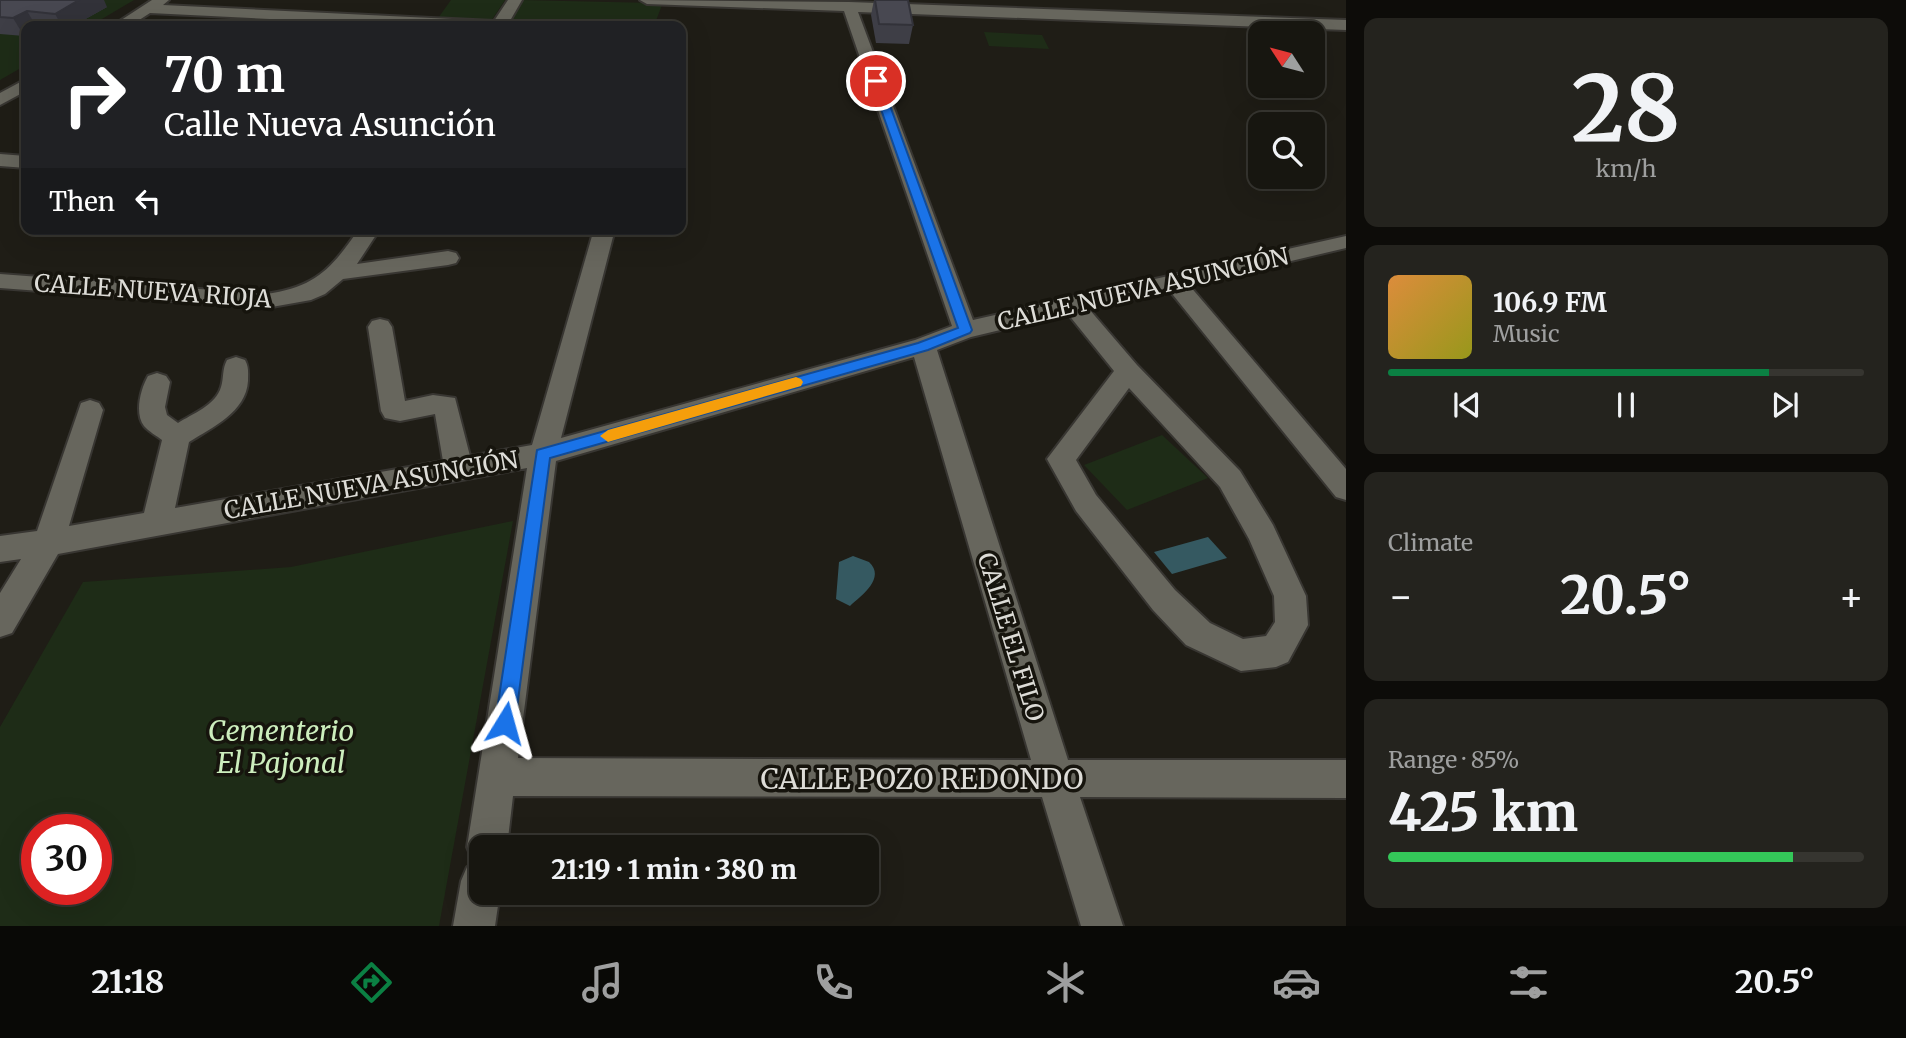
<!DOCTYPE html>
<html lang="en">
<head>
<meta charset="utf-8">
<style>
	:root { --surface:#171610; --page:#24231e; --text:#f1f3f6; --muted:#9e9f9f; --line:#363530; --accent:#0b8043 }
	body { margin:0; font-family:Merriweather,serif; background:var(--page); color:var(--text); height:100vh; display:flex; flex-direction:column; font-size:26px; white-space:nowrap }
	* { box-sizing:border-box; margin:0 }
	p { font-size:23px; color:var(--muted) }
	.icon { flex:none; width:38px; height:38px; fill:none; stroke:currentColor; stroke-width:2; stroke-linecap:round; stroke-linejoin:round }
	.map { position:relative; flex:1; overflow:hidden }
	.sheet { display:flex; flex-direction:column; gap:18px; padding:18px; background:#0d0c09; width:560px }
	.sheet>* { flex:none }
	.banner { position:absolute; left:21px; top:21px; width:665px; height:214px; border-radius:14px; box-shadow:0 7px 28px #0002,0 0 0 2px var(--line); background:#202124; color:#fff; overflow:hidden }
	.needle { width:46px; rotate:306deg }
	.fabs { position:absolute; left:1248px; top:21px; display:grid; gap:14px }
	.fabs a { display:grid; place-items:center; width:77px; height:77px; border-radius:14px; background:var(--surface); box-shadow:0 7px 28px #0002,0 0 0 2px var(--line); font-size:35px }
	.speed { position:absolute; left:21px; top:814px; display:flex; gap:14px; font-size:35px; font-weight:700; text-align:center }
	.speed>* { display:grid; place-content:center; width:91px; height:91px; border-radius:50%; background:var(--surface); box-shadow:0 7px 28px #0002,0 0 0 2px var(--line); line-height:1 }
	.speed .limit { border:10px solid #d22; background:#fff; color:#111 }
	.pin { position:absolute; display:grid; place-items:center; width:60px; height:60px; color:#fff; margin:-30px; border:4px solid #fff; border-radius:50%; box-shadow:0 2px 7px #0007 }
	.me { position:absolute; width:77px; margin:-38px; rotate:8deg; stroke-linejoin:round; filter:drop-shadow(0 0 5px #0008) }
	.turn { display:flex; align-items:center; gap:24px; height:147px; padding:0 28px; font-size:32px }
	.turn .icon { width:91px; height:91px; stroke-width:2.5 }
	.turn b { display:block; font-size:49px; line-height:60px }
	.then { display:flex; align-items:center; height:66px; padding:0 28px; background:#0003; gap:14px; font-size:26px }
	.big { font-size:52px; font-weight:800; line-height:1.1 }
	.sheet .card { flex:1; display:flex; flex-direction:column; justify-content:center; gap:10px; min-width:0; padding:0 24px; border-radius:14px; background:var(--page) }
	.sheet .dial { align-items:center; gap:0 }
	.dial b { font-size:91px; line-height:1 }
	.song { display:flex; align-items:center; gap:21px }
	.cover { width:84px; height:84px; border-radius:10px; background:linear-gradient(135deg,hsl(30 70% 55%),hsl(60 70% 35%)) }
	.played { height:7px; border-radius:4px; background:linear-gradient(90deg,var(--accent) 80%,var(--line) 80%) }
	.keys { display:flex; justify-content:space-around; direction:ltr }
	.heat { display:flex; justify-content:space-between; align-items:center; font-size:38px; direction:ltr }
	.charge { height:10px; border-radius:5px; background:linear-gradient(90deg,#34c759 85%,var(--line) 0) }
	.trip { position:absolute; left:469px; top:835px; width:410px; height:70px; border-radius:14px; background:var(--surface); box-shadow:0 7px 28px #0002,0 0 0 2px var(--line); font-weight:800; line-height:70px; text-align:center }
	.tab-bar { display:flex; height:112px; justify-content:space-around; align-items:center; background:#090906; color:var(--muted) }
	.tab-bar .icon { width:49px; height:49px }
	.tab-bar .current { color:var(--accent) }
	.tab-bar b { font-size:32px; color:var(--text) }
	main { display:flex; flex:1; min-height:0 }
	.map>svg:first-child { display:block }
	.green { fill:#1e2c17; fill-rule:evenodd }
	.water { fill:#355961 }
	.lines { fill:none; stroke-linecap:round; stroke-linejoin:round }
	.minor-casing { stroke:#383632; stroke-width:4 }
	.minor { fill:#67665d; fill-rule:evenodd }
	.wall { fill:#3e3e46 }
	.shaded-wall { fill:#323239 }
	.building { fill:#484851; stroke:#323239; stroke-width:2 }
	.route { fill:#1a73e8; stroke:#114b97; stroke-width:2 }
	.slow { fill:#f59e0b }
	.labels { text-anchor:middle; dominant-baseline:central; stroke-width:7; stroke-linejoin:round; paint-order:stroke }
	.street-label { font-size:24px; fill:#dddcd7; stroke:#16140d }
	.near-park-label { font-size:28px; font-style:italic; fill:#cceebd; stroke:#16140d }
	.near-street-label { font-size:28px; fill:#dddcd7; stroke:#16140d }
</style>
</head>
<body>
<main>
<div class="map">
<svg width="1346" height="926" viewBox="0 0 1346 926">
	<rect width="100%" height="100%" fill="#1f1d16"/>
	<!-- green -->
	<g class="green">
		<path d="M0,0h134l-44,26h-64v39l-26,15z"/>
		<path d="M451,0h54l-14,21h-55z"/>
		<path d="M521,0l132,3 9,2 -8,21h-151l13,-23z"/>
		<path d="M984,32l58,3 7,14 -60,-3z"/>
		<path d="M1162,435l46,43 -81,32 -43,-45z"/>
		<path d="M513,521l-74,405h-439v-199l83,-145 208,-15zM37,830h59v59h-59z"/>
	</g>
	<!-- water -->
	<g class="water">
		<path d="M1208,537l19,21 -55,16 -18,-22z"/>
		<path d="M853,556l16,6c17,16 -7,33 -19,44l-14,-7 3,-37z"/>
	</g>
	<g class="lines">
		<!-- minor casing -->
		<g class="minor-casing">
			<g id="minor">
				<path d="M152,0h17l-6,5 331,16 14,-21h14l-15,26h-94l-263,-13 -20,13h-18z"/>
				<path d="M640,0l209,2 497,18v10l-488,-18 115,308 373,-84v12l-157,37 157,184v31l-10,-3 -167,-207 -80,19 48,56 103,106 33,54 33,71 2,29 -20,37 -12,5 -35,4 -55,-26 -33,-35 -77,-99 -29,-52 67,-88 -46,-57 -97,23 -34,13 131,410h278v38l-266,-1 43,129h-42l-39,-129 -529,-1 -6,51h-26v45h19l-5,34h-42l8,-45 6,-14 10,-4 -4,-2 -6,-14 60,-379 -469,86 -46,79 -12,4v-44l21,-34 -21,3v-26l37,-5 44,-128 9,-3 9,3 4,7 -34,116 75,-13 18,-73c-5,-4 -14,-9 -18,-14 -10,-13 -3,-38 4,-50l9,-3 9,3 4,6 -5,25 2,8 11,8c14,-9 38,-18 43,-36 3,-9 1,-18 6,-27l9,-3 9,3c4,7 3,13 3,21 -2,31 -35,46 -59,61l-14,66 268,-47 -8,-47 -35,7 -15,-3 -4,-7 -13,-84 4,-6 8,-2 8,2 4,6 13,74 28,-6 22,3 15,58 62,-11 62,-216h21l-54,209 354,-98 37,-14 -108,-315 -197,-7zM914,357l117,403 -513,-2 38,-297zM1129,388l91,99 29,52 25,57 1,26 -9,14 -23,3 -33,-16 -35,-33 -79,-95 -20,-35z"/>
				<path d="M26,79v12l-26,14v-12z"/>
				<path d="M0,154l26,2v12l-26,-2z"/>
				<path d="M359,229h21l-23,35 91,-13 8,2 3,5 -3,5 -8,2 -105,14 -18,15 -14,6 -45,8 -266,-20v-14l266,20c50,-7 65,-25 93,-65z"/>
			</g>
		</g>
		<!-- minor -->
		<use href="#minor" class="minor"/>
	</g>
	<!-- wall -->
	<g class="wall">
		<path d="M0,0l107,7 -34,19h-47l-2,10 -24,-2z"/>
		<path d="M874,0h34l5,25 -4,19 -33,-1 -5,-28z"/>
	</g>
	<!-- shaded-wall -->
	<g class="shaded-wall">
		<path d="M79,0h25l3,7 -34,19h-11l-7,-12z"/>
		<path d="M27,11l9,15h-10v9l-2,1 -11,-18z"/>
	</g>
	<!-- building -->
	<g class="building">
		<path d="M0,0h79l-24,14 -28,-3 -14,7 -13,-1z"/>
		<path d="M875,0h33l5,25 -34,-1z"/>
	</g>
	<!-- route -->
	<path class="route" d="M876,78l5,3 91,249 -2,3 -42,17 -378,108 -35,265 -3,7 -7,3 -7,-3 -3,-7 42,-273 381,-107 40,-15 -87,-247z"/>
	<!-- slow -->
	<path class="slow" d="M796,377l5,2 2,3 -2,4 -193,56 -8,-6 8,-6z"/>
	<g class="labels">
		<!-- street labels -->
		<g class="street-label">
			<text transform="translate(1143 289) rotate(-13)">CALLE NUEVA ASUNCIÓN</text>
			<text transform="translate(153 291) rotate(4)">CALLE NUEVA RIOJA</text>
			<text transform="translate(371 485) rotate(-10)">CALLE NUEVA ASUNCIÓN</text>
			<text transform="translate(1011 637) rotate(73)">CALLE EL FILO</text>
		</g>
		<!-- near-park labels -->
		<g class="near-park-label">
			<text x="281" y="731">Cementerio<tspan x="281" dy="32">El Pajonal</tspan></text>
		</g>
		<!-- near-street labels -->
		<g class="near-street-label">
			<text x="922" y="779">CALLE POZO REDONDO</text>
		</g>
	</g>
</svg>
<div class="fabs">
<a><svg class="needle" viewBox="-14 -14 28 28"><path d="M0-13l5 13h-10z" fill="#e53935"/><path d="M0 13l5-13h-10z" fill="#9e9f9f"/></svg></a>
<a><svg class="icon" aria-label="search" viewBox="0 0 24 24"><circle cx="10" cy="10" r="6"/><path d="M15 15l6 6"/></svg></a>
</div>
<div class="speed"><div class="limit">30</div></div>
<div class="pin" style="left:876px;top:81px;background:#d93025"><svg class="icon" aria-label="arrive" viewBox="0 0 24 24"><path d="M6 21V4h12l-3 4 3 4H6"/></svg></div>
<svg class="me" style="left:505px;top:723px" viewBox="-20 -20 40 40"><path d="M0-17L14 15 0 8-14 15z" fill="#1a73e8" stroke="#fff" stroke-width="4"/></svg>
<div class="trip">21:19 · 1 min · 380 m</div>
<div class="banner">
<div class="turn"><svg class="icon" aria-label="right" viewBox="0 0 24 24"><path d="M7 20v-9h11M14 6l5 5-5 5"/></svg><div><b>70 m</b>Calle Nueva Asunción</div></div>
<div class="then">Then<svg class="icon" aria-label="left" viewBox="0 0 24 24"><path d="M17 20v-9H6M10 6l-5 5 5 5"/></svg></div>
</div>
</div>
<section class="sheet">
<div class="card dial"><b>28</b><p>km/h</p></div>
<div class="card">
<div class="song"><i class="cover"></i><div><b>106.9 FM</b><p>Music</p></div></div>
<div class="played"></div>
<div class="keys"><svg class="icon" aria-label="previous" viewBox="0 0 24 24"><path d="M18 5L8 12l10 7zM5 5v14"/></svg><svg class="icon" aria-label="pause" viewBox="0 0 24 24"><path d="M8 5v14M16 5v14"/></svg><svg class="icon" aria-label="next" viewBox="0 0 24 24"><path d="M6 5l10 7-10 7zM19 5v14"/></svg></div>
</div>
<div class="card"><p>Climate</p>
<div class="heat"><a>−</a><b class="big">20.5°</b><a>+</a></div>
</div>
<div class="card"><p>Range · 85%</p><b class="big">425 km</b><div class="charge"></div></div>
</section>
</main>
<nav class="tab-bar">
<b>21:18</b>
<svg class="icon current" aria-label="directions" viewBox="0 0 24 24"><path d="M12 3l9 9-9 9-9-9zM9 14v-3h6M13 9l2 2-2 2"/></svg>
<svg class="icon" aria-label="music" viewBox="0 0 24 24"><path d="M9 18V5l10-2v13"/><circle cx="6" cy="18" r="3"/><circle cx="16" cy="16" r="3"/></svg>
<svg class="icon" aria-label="phone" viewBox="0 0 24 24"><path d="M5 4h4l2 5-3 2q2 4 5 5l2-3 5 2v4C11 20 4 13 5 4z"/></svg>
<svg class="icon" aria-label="climate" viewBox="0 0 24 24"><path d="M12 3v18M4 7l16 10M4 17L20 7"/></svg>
<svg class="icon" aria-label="car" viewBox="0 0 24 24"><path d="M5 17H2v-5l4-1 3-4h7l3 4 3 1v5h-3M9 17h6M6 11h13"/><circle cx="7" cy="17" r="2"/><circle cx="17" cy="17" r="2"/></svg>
<svg class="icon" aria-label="filters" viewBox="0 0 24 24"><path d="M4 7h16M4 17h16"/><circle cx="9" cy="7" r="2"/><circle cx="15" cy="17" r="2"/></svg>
<b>20.5°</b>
</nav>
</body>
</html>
